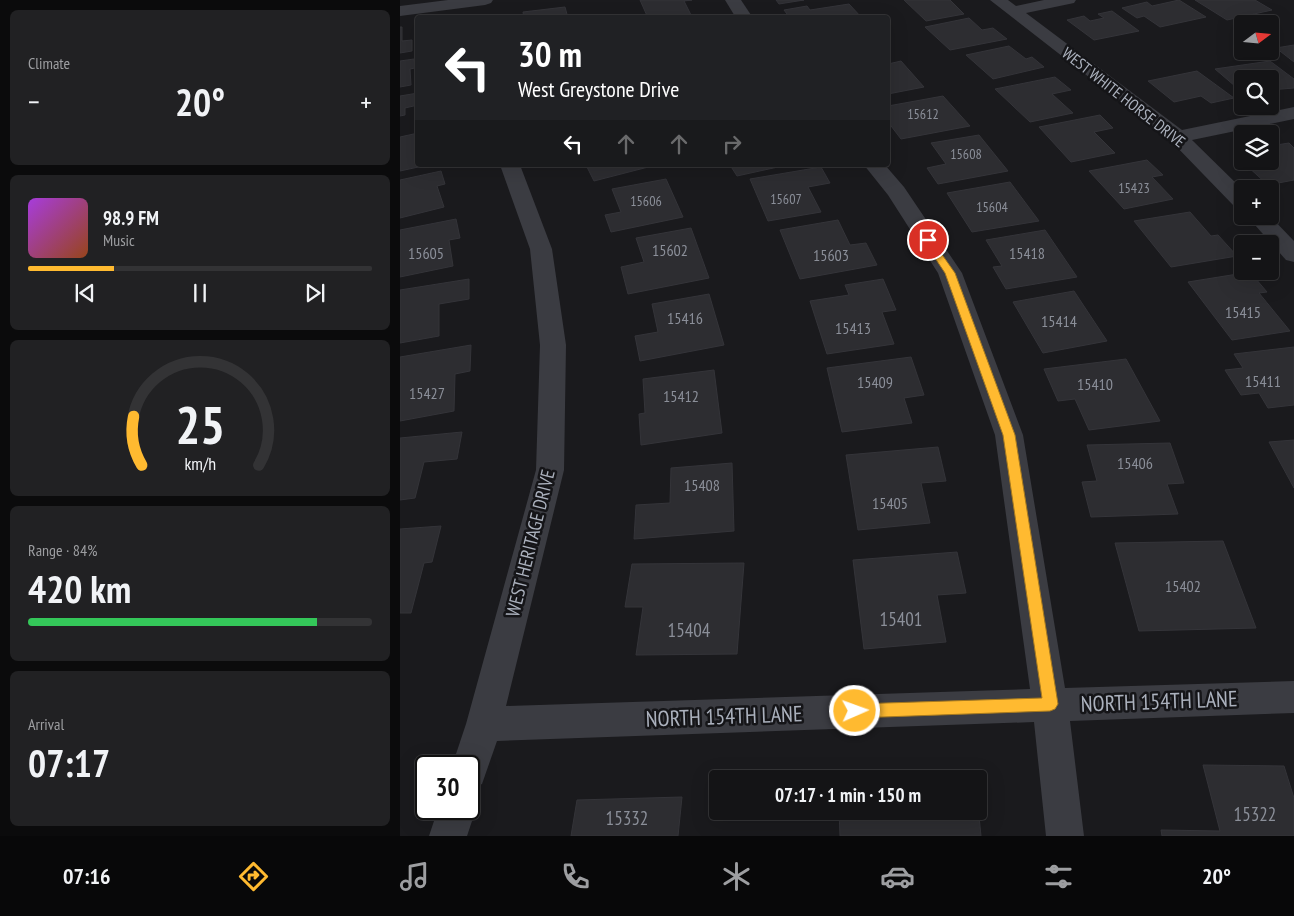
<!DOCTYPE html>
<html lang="en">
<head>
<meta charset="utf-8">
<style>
	:root { --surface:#141416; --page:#212123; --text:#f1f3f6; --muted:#9d9ea1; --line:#333335; --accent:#ffba30 }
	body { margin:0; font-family:"PT Sans Narrow",sans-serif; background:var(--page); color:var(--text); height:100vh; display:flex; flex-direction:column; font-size:19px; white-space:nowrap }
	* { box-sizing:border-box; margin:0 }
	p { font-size:16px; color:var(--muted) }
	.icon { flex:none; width:28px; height:28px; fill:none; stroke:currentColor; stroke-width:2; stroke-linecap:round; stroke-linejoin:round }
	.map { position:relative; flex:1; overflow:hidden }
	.drawer { display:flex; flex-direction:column; gap:10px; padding:10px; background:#0b0b0c; width:400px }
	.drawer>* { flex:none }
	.guide { position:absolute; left:15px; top:15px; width:475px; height:152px; border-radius:5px; box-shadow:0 5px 20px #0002,0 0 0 1px var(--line); background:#202124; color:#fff; overflow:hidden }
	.needle { width:32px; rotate:74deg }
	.fabs { position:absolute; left:834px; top:15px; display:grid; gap:10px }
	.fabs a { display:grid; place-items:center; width:45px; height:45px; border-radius:5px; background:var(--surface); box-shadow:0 5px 20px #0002,0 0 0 1px var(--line); font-size:25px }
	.speed { position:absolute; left:15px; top:755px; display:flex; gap:10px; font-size:25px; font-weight:700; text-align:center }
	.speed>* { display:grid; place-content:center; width:65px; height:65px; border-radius:50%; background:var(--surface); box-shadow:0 5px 20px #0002,0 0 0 1px var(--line); line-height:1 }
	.speed .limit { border:2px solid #111; border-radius:8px; background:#fff; color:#111 }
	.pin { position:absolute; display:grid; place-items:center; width:42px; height:42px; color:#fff; margin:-21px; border:2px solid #fff; border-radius:50%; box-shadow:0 1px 5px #0007 }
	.me { position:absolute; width:55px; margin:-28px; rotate:88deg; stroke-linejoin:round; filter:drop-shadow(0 0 4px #0008) }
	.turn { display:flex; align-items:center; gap:18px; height:105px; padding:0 20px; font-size:22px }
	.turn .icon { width:65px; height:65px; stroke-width:2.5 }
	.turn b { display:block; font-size:35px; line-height:42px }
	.lanes { display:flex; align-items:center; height:48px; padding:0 20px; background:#0003; justify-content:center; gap:25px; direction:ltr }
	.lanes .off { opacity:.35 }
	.big { font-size:38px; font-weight:600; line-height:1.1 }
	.drawer .card { flex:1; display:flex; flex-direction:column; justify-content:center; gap:8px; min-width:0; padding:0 18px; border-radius:8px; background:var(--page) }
	.drawer .dial { align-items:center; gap:0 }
	.dial svg { height:130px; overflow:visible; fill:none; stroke:var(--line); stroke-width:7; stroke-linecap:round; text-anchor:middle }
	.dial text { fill:var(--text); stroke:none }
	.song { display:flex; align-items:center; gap:15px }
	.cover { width:60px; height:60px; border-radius:8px; background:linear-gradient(135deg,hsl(280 70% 55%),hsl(20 70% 35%)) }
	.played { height:5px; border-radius:2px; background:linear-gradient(90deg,var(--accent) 25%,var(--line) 25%) }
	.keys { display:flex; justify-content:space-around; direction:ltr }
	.heat { display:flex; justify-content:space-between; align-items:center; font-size:28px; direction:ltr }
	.charge { height:8px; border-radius:4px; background:linear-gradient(90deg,#34c759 84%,var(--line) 0) }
	.trip { position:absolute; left:309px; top:770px; width:278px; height:50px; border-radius:5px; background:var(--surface); box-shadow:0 5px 20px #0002,0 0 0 1px var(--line); font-weight:600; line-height:50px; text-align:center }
	.menu { display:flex; height:80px; justify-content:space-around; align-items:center; background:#080809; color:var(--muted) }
	.menu .icon { width:35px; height:35px }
	.menu .on { color:var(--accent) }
	.menu b { font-size:22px; color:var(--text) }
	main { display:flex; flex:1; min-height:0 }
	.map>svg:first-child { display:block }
	.building { fill:#2d2d31; stroke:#343439 }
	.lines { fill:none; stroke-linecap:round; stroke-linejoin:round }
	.minor { fill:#3b3c42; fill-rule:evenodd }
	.route { fill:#ffba30; stroke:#a6791f }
	.labels { text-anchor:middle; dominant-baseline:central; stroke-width:5; stroke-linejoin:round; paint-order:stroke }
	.far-number-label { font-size:14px; fill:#8b8f99 }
	.far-street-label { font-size:16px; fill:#abb1bd; stroke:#151518 }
	.number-label { font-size:16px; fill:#8b8f99 }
	.street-label { font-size:19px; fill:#abb1bd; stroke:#151518 }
	.near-number-label { font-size:19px; fill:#8b8f99 }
	.near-street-label { font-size:22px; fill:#abb1bd; stroke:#151518 }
</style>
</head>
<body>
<main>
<section class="drawer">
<div class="card"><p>Climate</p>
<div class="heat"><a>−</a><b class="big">20°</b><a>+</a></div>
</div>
<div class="card">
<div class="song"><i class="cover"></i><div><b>98.9 FM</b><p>Music</p></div></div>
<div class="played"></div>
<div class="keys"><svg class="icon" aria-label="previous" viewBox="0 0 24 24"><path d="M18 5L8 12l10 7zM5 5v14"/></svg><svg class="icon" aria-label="pause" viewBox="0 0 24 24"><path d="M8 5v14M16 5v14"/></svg><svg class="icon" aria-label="next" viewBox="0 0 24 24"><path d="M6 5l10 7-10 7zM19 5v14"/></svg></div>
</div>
<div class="card dial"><svg viewBox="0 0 100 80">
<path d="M14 69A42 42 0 1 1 86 69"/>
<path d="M14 69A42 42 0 0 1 9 39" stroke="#ffba30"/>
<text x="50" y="56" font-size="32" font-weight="700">25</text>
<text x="50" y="72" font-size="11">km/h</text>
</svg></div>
<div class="card"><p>Range · 84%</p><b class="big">420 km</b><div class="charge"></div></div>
<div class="card"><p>Arrival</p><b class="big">07:17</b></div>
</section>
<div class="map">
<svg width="894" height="836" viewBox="0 0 894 836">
	<rect width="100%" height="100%" fill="#1a1a1d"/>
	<!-- building -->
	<g class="building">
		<path d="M240,0h52l-8,1 7,14 -43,3z"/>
		<path d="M376,0h28l-25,4z"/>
		<path d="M504,0h46l14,14 -38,7z"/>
		<path d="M779,0l27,17 -46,10 -16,-11 -7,2 -15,-10 25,-6 5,4z"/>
		<path d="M795,0h60l17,10 -45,10z"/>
		<path d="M449,4l13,14h-72l-6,-8 23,-4 3,4z"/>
		<path d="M165,7l3,11h-44l-1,-6z"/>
		<path d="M712,11l27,20 -45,9 -27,-20 17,-4 6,5 14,-3 -6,-4z"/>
		<path d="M569,18l13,12 11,-2 14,11 -57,11 -25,-23z"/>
		<path d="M0,27h2v14l10,-1v11l-12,2z"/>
		<path d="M894,45v17l-18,-14z"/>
		<path d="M609,46l17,13 6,-2 12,10 -51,12 -27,-24z"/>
		<path d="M14,59l1,9 -5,1 1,16 -11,2v-26z"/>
		<path d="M501,61l23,26 -36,7v-30z"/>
		<path d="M870,61l24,18v9l-24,2v-11h-28v13l-27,-23z"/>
		<path d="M797,71l37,27 -23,5 -10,-7 -27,6 -26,-21z"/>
		<path d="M655,77l16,13 -19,4 21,19 -43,9 -35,-33z"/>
		<path d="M18,93v12l-13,3v7l-5,1v-20z"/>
		<path d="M543,96l27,30 -69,13 -13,-17v-16z"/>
		<path d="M700,115l13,13 -19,4 21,21 -44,9 -32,-35z"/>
		<path d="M18,133v32l5,1 -23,5v-34z"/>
		<path d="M579,135l29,36 -70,13 -11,-16 19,-4 -15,-21z"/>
		<path d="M889,143l5,5v32l-26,5 -32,-29 6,-2v7h28v-15z"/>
		<path d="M747,160l16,15 -11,2 21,22 -49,10 -35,-38z"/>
		<path d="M197,165h59l-62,16 -7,-14z"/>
		<path d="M330,165h57l-50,11z"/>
		<path d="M421,167l9,16 -22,4 13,25 -53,9 -18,-42z"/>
		<path d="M41,171l4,13 -8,2 7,21 -44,11v-38z"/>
		<path d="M266,179l17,38 -72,15 -6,-17 16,-3 -9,-23z"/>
		<path d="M610,182l29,39 -67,11 -25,-39z"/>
		<path d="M790,212l21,24 7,-1 19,21 -66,11 -37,-46z"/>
		<path d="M56,219l4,19 -11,2 4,26 -53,11v-47z"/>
		<path d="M438,220l12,25 16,-2 11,22 -77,14 -20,-49z"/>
		<path d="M291,228l18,50 -81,16 -7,-27 23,-5 -8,-24z"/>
		<path d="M645,230l32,47 -71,12 -13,-22 9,-1 -16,-26z"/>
		<path d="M850,272l17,20 -8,1 31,38 -58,9 -44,-58z"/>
		<path d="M69,279v20l-30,5v32l-39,7v-53z"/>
		<path d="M483,279l13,31 -14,2 12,32 -67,10 -17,-53 39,-6 -4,-10z"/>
		<path d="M674,291l33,50 -64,12 -30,-51z"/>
		<path d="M309,294l15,51 -84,16 -5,-25 23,-4 -6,-28z"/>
		<path d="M71,345l-1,26 -15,3 -1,37 -54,10v-64z"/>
		<path d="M894,347v58l-26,3 -9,-15 -18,2 -16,-25 18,-2 -9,-14z"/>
		<path d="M511,357l13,38 -20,3 8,25 -70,9 -15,-64z"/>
		<path d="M726,359l34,62 -71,9 -14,-31 -17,2 -14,-32z"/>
		<path d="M314,370l8,63 -81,12 -2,-31 6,-1 -2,-34z"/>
		<path d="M62,432l-5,27 -33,3 -9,36 -15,2v-62z"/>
		<path d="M894,440v48l-25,-46z"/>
		<path d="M770,443l14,40 -17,1 11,30 -87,3 -9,-35 15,-1 -10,-36z"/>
		<path d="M538,447l8,34 -25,2 9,40 -72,7 -12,-75z"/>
		<path d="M332,463l2,68 -100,8 2,-34 34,-2 1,-35z"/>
		<path d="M41,526l-9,36 -8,1 -13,50h-11v-84z"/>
		<path d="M823,541l33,87 -117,3 -24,-88z"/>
		<path d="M557,552l9,41 -29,2 9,47 -82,7 -11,-89z"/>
		<path d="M344,563l-7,91 -101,1 7,-48h-18l7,-43z"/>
		<path d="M803,765l81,1 10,32v38h-132l-1,-6 59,1z"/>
		<path d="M282,797l-4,39h-107l6,-36z"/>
		<path d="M578,806l3,30h-141l-1,-25h139z"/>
	</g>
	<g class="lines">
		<!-- minor -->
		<g class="minor">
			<path d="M48,0h45l-2,3 -6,2 -85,11v-10z"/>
			<path d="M325,0h16l12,18h-17z"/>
			<path d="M590,0h18l8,6 28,-6h32l-2,3 -48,10 156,117 112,-23v12l-102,21 50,49v18l-8,-1 -63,-65z"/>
			<path d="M100,165h20l32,84 14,96 -2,125 -58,236 524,-17 -35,-254 -57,-162 -50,-78 -24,-30h21l19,22 58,86 61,162 42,253 229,-7v32l-224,8 14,115h-38l-12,-114 -537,19 -15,43 -13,5v-23h-17l14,-42 70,-254 4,-125 -10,-96z"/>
			<path d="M847,216h23l24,25v21l-8,-2z"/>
			<path d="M69,795l7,14 -9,27h-38l9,-27h31z"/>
		</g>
	</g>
	<!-- route -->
	<path class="route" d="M528,238l3,1 24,34 60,162 43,269 -3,5 -5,2 -195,7 -5,-2 -2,-5 2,-5 5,-2 187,-6 -39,-263 -58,-162 -22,-33z"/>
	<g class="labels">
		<!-- far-number labels -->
		<g class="far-number-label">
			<text x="523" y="114">15612</text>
			<text x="566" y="154">15608</text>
			<text x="734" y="188">15423</text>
			<text x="386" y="199">15607</text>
			<text x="246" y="201">15606</text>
			<text x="592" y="207">15604</text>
		</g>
		<!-- far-street labels -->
		<g class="far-street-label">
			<text transform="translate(724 97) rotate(38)">WEST WHITE HORSE DRIVE</text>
		</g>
		<!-- number labels -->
		<g class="number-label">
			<text x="270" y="250">15602</text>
			<text x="26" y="253">15605</text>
			<text x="627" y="253">15418</text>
			<text x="431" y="255">15603</text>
			<text x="843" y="312">15415</text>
			<text x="285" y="318">15416</text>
			<text x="659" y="321">15414</text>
			<text x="453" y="328">15413</text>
			<text x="863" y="381">15411</text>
			<text x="475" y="382">15409</text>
			<text x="695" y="384">15410</text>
			<text x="27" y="393">15427</text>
			<text x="281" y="396">15412</text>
			<text x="735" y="463">15406</text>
			<text x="302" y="485">15408</text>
			<text x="490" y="503">15405</text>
			<text x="783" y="586">15402</text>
		</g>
		<!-- street labels -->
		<g class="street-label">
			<text transform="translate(130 543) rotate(-76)">WEST HERITAGE DRIVE</text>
		</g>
		<!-- near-number labels -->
		<g class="near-number-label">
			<text x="501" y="619">15401</text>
			<text x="289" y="630">15404</text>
			<text x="855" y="814">15322</text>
			<text x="227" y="818">15332</text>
		</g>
		<!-- near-street labels -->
		<g class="near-street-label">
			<text transform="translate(759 701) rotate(-2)">NORTH 154TH LANE</text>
			<text transform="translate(324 716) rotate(-2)">NORTH 154TH LANE</text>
		</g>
	</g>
</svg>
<div class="fabs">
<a><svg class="needle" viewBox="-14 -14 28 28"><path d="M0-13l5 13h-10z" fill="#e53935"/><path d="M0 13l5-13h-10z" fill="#9d9ea1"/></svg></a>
<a><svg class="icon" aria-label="search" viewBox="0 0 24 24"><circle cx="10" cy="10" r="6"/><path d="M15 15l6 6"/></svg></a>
<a><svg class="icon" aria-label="layers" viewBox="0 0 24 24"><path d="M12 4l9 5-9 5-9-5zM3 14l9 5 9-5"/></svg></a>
<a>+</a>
<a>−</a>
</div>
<div class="speed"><div class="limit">30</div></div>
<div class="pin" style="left:528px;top:240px;background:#d93025"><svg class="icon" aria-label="arrive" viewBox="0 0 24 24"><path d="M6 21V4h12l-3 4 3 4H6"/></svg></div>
<svg class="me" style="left:455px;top:711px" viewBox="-20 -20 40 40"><circle r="17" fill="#ffba30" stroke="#fff" stroke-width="3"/><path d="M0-11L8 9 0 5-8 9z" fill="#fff"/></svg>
<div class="trip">07:17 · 1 min · 150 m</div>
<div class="guide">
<div class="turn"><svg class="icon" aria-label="left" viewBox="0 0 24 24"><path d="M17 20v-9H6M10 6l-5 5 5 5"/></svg><div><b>30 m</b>West Greystone Drive</div></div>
<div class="lanes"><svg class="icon" aria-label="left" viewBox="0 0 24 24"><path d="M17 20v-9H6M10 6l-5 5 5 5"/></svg><svg class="icon off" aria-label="ahead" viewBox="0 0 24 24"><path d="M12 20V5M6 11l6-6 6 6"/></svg><svg class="icon off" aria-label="ahead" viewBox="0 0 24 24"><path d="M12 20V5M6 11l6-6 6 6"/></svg><svg class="icon off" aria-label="right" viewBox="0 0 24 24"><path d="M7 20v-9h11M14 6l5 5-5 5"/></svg></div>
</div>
</div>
</main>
<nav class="menu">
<b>07:16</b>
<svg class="icon on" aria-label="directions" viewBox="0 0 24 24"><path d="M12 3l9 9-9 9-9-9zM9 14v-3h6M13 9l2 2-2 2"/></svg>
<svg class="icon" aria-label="music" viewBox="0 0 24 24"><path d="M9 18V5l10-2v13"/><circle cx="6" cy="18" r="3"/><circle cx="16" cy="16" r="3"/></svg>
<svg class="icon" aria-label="phone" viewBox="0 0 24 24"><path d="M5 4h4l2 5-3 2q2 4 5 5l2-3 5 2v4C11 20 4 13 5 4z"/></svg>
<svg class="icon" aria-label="climate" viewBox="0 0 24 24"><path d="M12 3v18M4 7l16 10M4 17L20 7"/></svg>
<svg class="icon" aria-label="car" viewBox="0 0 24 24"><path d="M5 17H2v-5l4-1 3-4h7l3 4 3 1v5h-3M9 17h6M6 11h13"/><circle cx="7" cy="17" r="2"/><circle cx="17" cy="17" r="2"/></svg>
<svg class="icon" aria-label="filters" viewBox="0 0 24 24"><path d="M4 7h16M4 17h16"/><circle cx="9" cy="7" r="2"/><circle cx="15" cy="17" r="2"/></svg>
<b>20°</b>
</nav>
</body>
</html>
